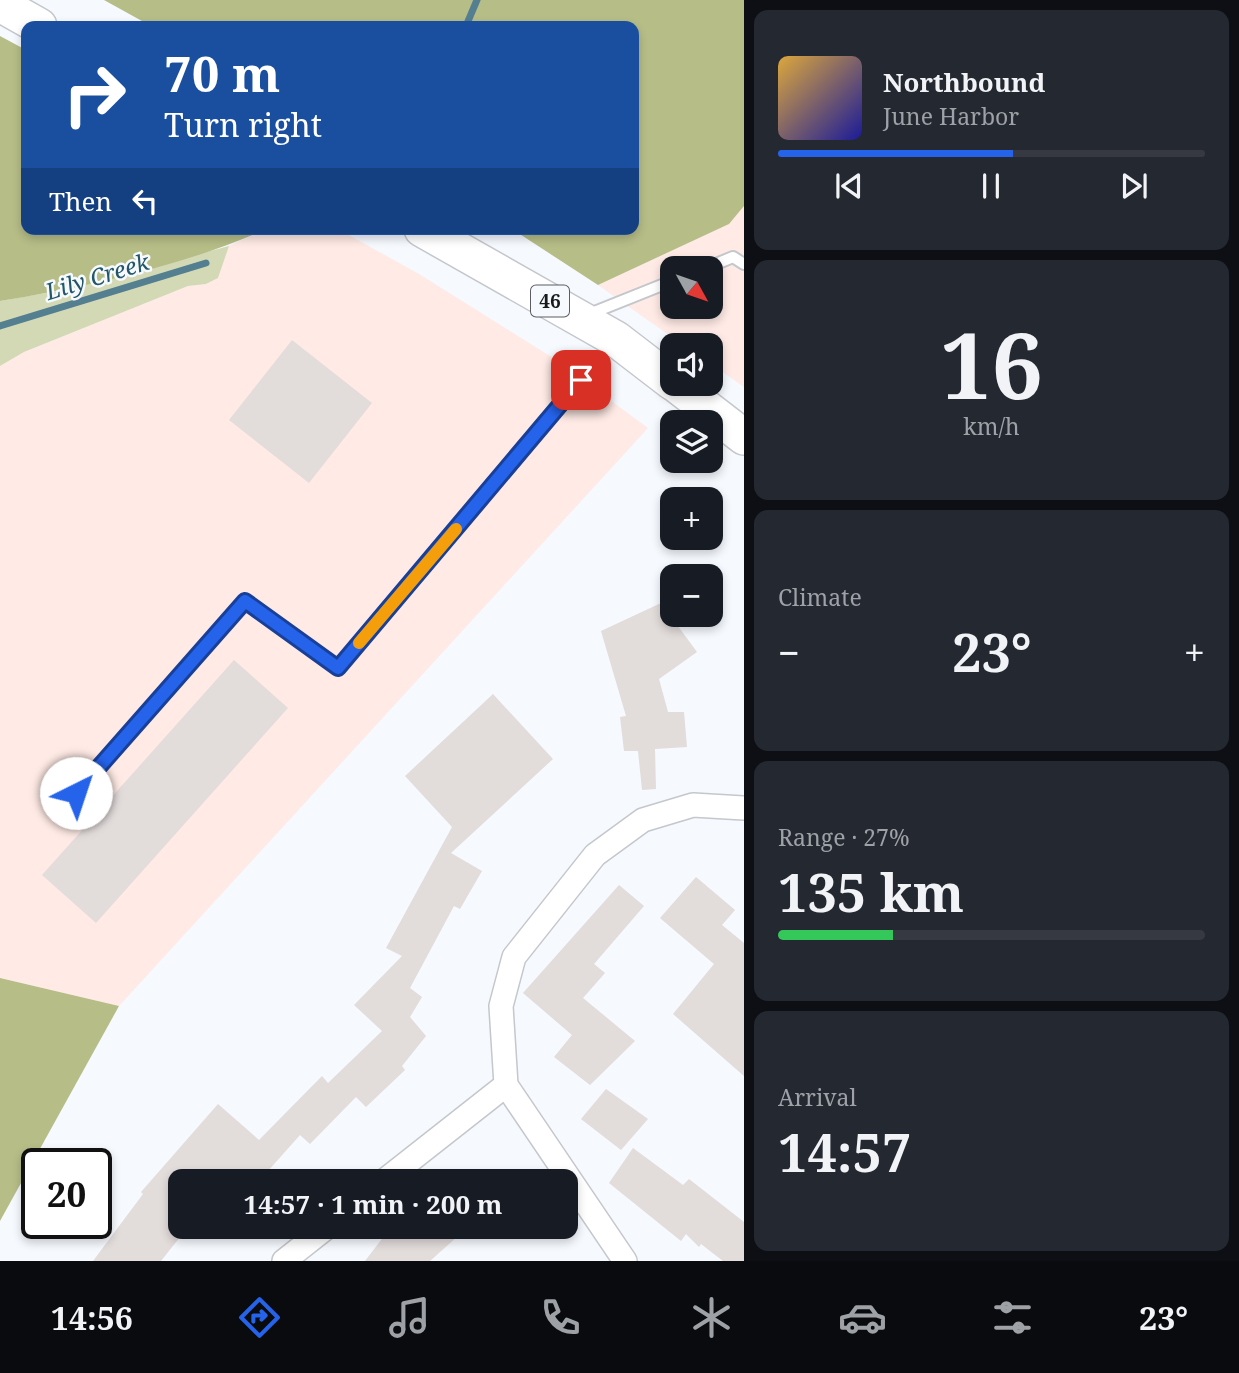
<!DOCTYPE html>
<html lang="en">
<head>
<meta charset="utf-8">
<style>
	:root { --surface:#171b24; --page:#242831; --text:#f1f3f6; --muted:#9ea1a6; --line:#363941; --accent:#2563eb }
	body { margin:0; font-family:"Noto Serif",serif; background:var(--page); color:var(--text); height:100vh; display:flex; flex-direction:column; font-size:26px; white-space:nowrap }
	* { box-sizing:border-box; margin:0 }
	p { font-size:23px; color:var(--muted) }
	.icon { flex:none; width:38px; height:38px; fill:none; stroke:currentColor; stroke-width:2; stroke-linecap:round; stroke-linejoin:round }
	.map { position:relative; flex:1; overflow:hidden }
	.sheet { display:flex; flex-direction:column; gap:10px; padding:10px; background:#0d0f14; width:495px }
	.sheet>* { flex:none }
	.guide { position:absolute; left:21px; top:21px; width:618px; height:214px; border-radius:14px; box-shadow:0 4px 10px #0003; background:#1a4fa0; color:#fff; overflow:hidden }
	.needle { width:46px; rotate:130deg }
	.buttons { position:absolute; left:660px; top:256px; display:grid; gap:14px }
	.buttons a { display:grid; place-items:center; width:63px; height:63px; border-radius:14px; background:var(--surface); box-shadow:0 4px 10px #0003; font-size:35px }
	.speed { position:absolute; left:21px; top:1148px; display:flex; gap:14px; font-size:35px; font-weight:700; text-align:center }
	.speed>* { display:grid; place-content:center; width:91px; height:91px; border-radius:50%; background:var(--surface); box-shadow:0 4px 10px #0003; line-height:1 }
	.speed .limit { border:4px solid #111; border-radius:10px; background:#fff; color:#111 }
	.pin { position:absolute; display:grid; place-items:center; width:60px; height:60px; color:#fff; margin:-30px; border-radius:14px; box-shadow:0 4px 10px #0006 }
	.me { position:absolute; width:77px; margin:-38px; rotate:41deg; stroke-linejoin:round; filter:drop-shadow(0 0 5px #0008) }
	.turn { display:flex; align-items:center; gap:24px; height:147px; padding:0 28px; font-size:32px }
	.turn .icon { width:91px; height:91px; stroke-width:2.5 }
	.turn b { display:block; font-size:49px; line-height:60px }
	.then { display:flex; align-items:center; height:66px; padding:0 28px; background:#0003; gap:14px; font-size:26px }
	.big { font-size:52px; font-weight:700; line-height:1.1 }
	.sheet .widget { flex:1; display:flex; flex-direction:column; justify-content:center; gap:10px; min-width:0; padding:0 24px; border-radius:14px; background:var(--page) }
	.sheet .dial { align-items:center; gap:0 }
	.dial b { font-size:91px; line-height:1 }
	.song { display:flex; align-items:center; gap:21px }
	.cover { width:84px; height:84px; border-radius:10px; background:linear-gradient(135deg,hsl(40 70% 55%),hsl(240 70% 35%)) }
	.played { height:7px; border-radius:4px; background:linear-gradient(90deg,var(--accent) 55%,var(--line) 55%) }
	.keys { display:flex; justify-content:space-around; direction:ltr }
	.heat { display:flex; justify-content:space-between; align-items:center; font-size:38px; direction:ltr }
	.charge { height:10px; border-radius:5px; background:linear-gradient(90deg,#34c759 27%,var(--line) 0) }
	.trip { position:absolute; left:168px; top:1169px; width:410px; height:70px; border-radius:14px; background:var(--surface); box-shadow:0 4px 10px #0003; font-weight:700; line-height:70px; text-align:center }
	.dock { display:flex; height:112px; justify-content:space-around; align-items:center; background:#090b0e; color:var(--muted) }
	.dock .icon { width:49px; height:49px }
	.dock .on { color:var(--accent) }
	.dock b { font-size:32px; color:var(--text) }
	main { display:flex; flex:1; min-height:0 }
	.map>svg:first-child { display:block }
	.commercial { fill:#ffeae5; fill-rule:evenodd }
	.green { fill:#d3d9b4 }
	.forest { fill:#b6bd87 }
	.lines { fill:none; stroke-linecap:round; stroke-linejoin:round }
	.stream { stroke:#537f90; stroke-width:7 }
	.building { fill:#e2dcdb }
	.service-casing { stroke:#c4c7cb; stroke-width:14 }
	.minor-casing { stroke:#c4c7cb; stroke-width:26 }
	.primary-casing { stroke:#c4c7cb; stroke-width:38 }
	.service { stroke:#fff; stroke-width:10 }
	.minor { stroke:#fff; stroke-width:23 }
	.primary { stroke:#fff; stroke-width:35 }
	.route-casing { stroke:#184099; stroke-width:18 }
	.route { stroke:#2563eb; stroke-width:12 }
	.slow { stroke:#f59e0b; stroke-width:12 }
	.labels { text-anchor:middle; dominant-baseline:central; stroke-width:5; stroke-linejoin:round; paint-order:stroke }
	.shield { fill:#f6f9fe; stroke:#5b5d60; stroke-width:2 }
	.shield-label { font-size:19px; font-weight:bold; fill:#191a1c }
	.water-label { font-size:23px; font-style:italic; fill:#235668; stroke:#f6f9fe }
</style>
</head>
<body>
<main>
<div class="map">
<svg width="744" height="1261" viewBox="0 0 744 1261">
	<rect width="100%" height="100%" fill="#f6f9fe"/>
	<!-- commercial -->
	<g class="commercial">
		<path d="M744,206v181l-33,-23 -1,-19h-27l-85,-60 131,-61zM672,268h38v38h-38z"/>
		<path d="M266,229h72l81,45 134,84 95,70 -529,578 -119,-28v-612l24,-14 164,-66 18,-2 12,-6 11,-32z"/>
	</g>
	<!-- green -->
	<path class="green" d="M229,246l-11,32 -12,6 -18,2 -164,66 -24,14v-65l63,-11z"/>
	<!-- forest -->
	<g class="forest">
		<path d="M104,0h640v206l-15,18 -131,61 -86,-56h122v-203h-483z"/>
		<path d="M0,36l26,14v179h240c-79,36 -180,58 -266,72z"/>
		<path d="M0,978l119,28 -119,215z"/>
	</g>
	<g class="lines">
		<!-- stream -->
		<g class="stream">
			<path d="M466,26l11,-26"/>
			<path d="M0,326l206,-63"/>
		</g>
	</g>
	<!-- building -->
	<g class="building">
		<path d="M292,340l80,63 -63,80 -80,-63z"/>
		<path d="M661,603l36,49 -38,27 9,33h16l3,35 -32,2 1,40 -14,1 -4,-39h-14l-4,-34 6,-1 -25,-85z"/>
		<path d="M234,660l54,48 -192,215 -54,-48z"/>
		<path d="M493,694l60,65 -102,94 31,18 -22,38 -6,-3 -44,82 12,9 -12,20 16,19 -24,30 3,4 -39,37 -10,-10 -46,47 -10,-9 -41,46h-79v56l-19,24h-68l50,-67 -2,-2 77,-88 41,36 63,-64 6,7 54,-52 -28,-26 48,-49 -16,-8 66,-121 -47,-51z"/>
		<path d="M696,877l39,33 -13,15 22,18v133l-71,-62 41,-50 -54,-46z"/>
		<path d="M619,885l25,21 -50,58 11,9 -22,25 52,43 -45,44 -36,-28 18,-22 -49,-42z"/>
		<path d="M606,1089l42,30 -27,31 -40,-31z"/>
		<path d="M633,1148l50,37 6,-6 55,43v39h-21l-22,-17 -2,3 -13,-13 -5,7 -72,-58z"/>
		<path d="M391,1227h77l-38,34h-65z"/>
	</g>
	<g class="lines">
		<!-- service casing -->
		<g class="service-casing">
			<g id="service">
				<path d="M706,268l27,-11 11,7"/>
				<path d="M587,315l85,-34"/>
				<path d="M63,808l182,-207 93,67 274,-324"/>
			</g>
		</g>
		<!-- minor casing -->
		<g class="minor-casing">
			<g id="minor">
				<path d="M384,1181l122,-96"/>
				<path d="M284,1261l43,-34"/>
				<path d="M625,1261l-119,-176 -5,-79 13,-49 81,-102 48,-35 50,-15 51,3"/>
			</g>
		</g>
		<!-- primary casing -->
		<g class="primary-casing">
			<g id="primary">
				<path d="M0,4l39,22"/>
				<path d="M422,229l194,110 56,43"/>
				<path d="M674,383l70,54"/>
			</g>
		</g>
		<!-- service -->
		<use href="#service" class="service"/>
		<!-- minor -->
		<use href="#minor" class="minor"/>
		<!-- primary -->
		<use href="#primary" class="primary"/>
	</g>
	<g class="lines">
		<!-- route casing -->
		<g class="route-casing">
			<path id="route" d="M76,793l169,-192 93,67 243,-288"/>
		</g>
		<!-- route -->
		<use href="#route" class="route"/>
		<!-- slow -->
		<path class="slow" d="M359,643l97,-114"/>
	</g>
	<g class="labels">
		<!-- shield labels -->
		<rect class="shield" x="531" y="285.5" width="38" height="31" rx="5"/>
		<g class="shield-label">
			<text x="550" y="301">46</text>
		</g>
		<!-- water labels -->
		<g class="water-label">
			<text transform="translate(97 276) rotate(-17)">Lily Creek</text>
		</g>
	</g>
</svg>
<div class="buttons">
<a><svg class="needle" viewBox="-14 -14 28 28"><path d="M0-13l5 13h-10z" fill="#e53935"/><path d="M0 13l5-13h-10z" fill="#9ea1a6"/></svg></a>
<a><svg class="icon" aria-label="sound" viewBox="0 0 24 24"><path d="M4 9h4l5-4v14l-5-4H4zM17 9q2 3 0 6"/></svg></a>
<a><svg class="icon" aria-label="layers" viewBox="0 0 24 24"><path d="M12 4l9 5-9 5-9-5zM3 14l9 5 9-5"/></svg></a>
<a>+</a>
<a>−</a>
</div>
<div class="speed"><div class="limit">20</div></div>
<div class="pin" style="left:581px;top:380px;background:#d93025"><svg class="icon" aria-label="arrive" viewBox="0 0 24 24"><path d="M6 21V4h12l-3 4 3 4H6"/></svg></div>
<svg class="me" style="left:76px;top:793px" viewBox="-20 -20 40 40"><circle r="19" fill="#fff"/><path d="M0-13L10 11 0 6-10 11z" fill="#2563eb"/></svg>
<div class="trip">14:57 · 1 min · 200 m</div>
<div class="guide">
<div class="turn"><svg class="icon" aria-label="right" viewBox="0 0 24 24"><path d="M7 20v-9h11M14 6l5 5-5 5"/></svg><div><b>70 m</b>Turn right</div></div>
<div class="then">Then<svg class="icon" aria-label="left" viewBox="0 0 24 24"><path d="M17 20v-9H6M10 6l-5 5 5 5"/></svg></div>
</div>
</div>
<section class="sheet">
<div class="widget">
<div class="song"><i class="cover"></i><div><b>Northbound</b><p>June Harbor</p></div></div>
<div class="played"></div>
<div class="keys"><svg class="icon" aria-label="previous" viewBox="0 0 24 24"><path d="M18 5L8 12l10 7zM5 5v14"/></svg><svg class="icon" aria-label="pause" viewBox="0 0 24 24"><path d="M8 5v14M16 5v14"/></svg><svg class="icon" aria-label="next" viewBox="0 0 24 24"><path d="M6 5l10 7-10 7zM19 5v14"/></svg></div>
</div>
<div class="widget dial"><b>16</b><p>km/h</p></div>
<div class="widget"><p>Climate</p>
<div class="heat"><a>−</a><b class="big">23°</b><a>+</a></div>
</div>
<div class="widget"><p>Range · 27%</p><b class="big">135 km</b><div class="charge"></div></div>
<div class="widget"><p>Arrival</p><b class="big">14:57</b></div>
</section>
</main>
<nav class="dock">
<b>14:56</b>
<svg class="icon on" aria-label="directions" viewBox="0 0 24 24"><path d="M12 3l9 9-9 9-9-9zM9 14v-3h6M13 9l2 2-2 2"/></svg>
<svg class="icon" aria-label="music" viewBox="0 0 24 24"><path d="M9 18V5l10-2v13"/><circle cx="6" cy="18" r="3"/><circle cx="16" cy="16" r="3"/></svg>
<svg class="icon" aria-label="phone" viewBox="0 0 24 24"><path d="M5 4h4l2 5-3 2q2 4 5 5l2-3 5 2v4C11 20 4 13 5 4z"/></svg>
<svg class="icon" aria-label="climate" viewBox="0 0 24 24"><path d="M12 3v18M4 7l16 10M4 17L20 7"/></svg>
<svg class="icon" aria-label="car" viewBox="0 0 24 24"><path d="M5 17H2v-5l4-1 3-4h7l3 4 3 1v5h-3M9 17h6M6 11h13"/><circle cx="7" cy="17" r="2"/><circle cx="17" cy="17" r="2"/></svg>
<svg class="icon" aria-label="filters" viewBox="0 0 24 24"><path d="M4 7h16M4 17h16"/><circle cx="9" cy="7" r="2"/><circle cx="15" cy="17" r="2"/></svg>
<b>23°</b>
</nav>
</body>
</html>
